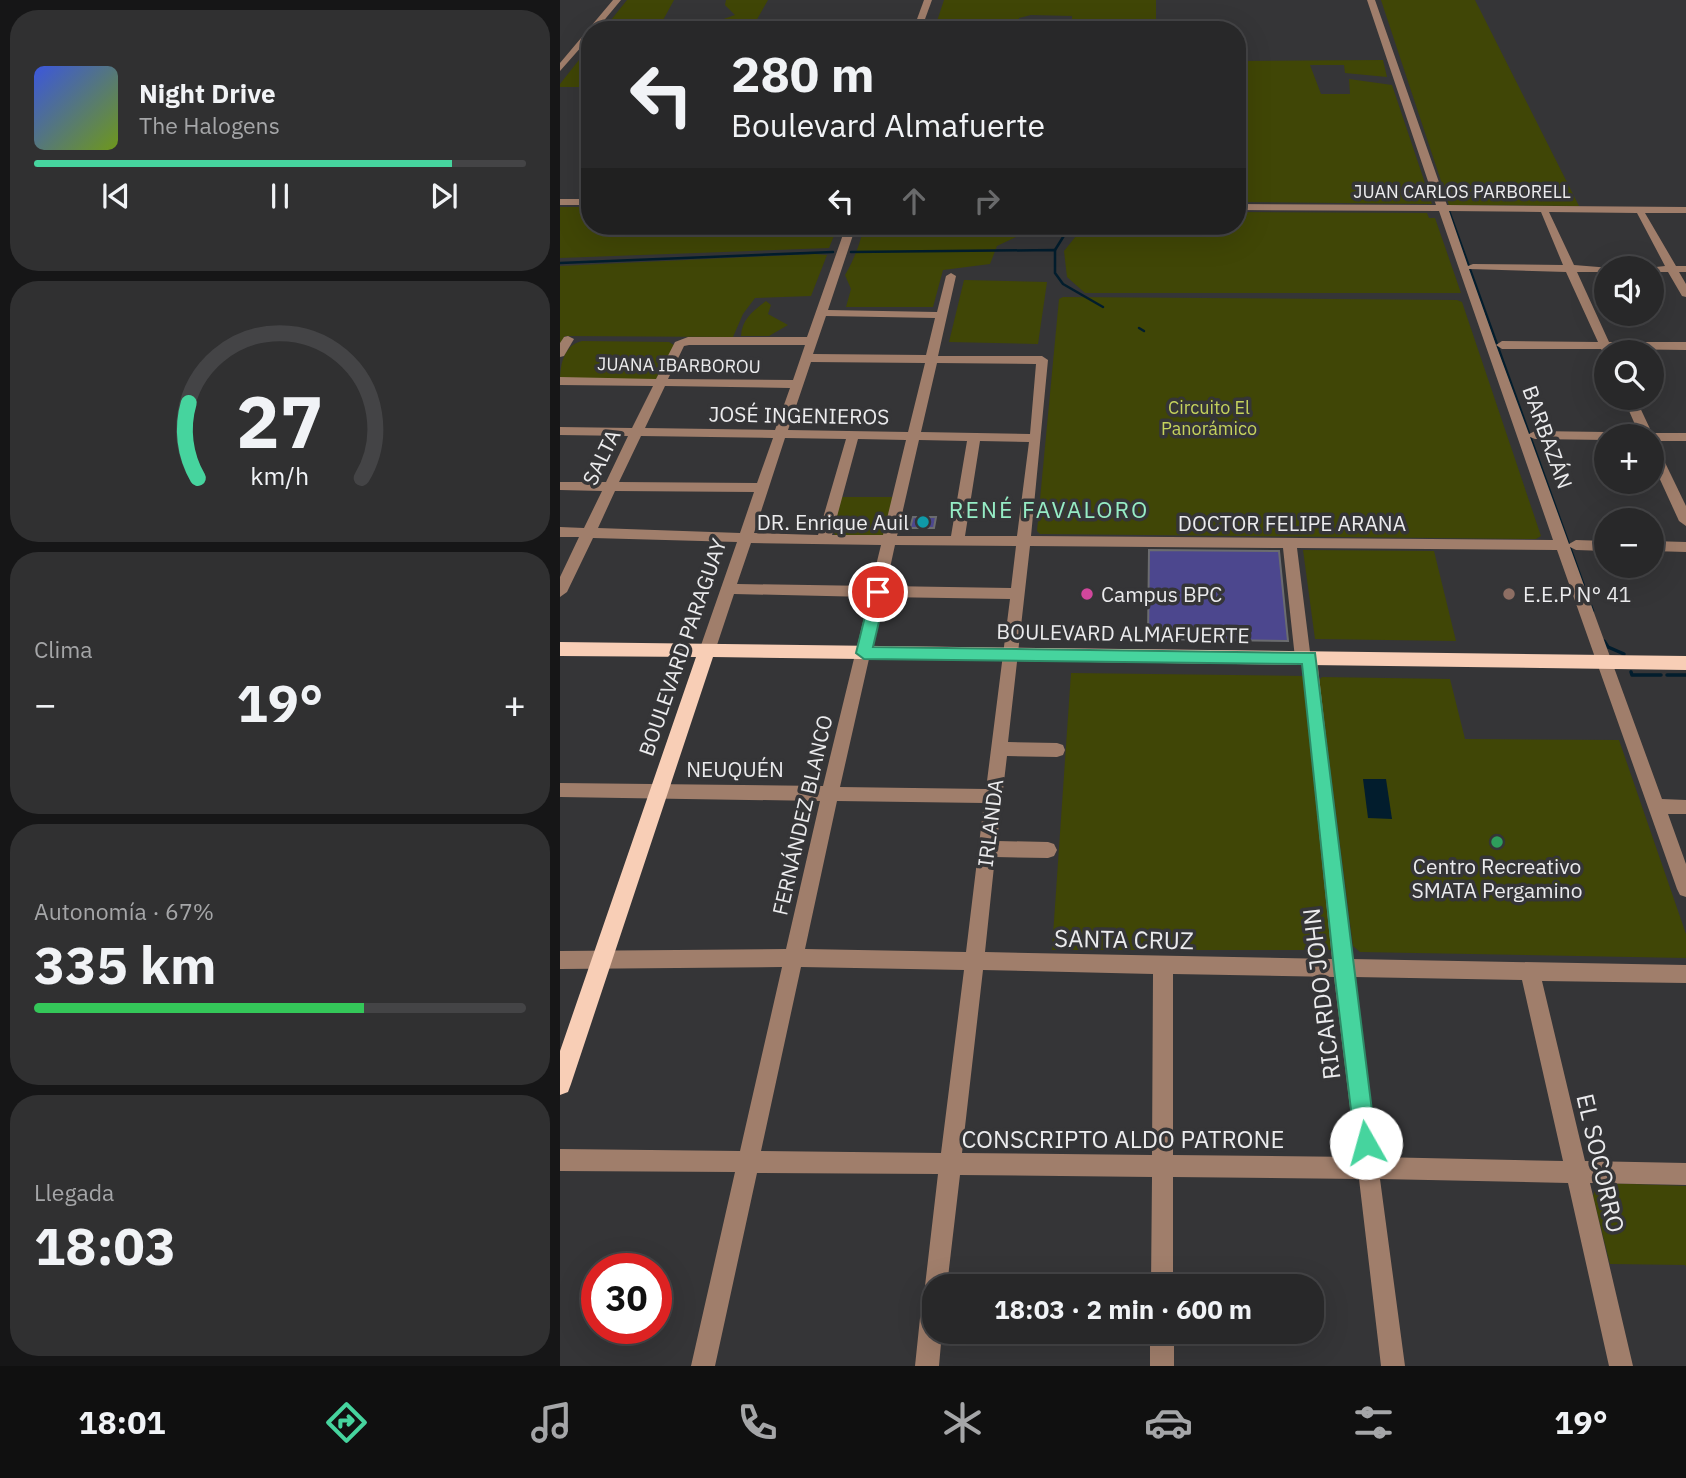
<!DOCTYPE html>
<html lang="es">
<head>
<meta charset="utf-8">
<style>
	:root { --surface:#282829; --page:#303031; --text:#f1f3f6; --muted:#a5a6a8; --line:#444446; --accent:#46d49e }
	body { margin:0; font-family:"IBM Plex Sans",sans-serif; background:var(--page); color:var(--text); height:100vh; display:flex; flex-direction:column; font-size:26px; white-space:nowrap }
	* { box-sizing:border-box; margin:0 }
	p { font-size:23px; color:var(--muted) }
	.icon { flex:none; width:38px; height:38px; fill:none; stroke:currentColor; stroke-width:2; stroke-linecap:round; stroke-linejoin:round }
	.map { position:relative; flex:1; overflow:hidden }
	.drawer { display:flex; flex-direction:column; gap:10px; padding:10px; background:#161617; width:560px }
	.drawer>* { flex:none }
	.guide { position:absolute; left:21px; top:21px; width:665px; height:214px; border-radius:28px; box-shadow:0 7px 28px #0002,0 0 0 2px var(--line); background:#282829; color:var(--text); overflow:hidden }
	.tools { position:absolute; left:1034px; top:256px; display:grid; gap:14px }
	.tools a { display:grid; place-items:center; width:70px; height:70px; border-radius:50%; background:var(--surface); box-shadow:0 7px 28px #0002,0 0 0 2px var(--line); font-size:35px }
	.speed { position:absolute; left:21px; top:1253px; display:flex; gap:14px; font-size:35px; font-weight:700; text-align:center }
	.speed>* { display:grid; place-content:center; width:91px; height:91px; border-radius:50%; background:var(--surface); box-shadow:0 7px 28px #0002,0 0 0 2px var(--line); line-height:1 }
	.speed .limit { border:10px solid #d22; background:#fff; color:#111 }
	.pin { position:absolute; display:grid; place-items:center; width:60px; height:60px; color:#fff; margin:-30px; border:4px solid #fff; border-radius:50%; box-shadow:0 2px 7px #0007 }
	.me { position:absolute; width:77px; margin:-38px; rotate:353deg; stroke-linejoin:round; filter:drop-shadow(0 0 5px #0008) }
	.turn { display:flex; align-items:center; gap:24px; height:147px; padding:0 35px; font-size:32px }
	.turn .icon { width:91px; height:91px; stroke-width:2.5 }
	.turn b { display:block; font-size:49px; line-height:60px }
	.lanes { display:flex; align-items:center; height:66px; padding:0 35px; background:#0003; justify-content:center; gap:35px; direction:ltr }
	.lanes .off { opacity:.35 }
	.big { font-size:52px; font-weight:700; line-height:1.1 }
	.drawer .widget { flex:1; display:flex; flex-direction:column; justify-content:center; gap:10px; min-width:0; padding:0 24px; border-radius:28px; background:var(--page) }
	.drawer .dial { align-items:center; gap:0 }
	.dial svg { height:182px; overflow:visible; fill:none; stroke:var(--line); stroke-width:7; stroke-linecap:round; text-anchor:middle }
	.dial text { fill:var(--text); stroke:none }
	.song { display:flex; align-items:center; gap:21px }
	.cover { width:84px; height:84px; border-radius:10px; background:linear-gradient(135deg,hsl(230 70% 55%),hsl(80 70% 35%)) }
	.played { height:7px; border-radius:4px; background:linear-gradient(90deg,var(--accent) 85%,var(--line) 85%) }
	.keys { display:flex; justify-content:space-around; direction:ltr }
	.heat { display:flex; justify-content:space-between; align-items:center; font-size:38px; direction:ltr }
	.charge { height:10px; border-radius:5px; background:linear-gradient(90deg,#34c759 67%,var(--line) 0) }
	.trip { position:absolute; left:362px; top:1274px; width:402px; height:70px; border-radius:28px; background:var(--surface); box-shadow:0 7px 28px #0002,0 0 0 2px var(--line); font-weight:700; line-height:70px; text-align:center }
	.tabs { display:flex; height:112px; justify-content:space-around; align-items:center; background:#101010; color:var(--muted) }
	.tabs .icon { width:49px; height:49px }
	.tabs .current { color:var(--accent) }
	.tabs b { font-size:32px; color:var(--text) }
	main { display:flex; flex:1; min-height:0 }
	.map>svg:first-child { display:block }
	.green { fill:#404606 }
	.water { fill:#021d2d }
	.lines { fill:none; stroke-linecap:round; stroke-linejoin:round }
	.stream-far1 { stroke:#021d2d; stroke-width:2.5 }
	.stream { stroke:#021d2d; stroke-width:3.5 }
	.building { fill:#4c478e; stroke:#6b6c6f; stroke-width:2 }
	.minor { fill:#a07e6b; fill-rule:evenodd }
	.major { fill:#f8ceb6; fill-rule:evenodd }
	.route { fill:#46d49e; stroke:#2e8a67; stroke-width:2 }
	.culture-dot { fill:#0f9aa8; stroke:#353537; stroke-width:2.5 }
	.hotel-dot { fill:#d1479c; stroke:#353537; stroke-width:2.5 }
	.education-dot { fill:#8d6e63; stroke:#353537; stroke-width:2.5 }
	.leisure-dot { fill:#2e9e5b; stroke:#353537; stroke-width:2.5 }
	.labels { text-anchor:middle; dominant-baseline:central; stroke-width:7; stroke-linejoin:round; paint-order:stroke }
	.far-street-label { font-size:18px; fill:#ebebed; stroke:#353537 }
	.far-park-label { font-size:18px; fill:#c6d35d; stroke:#353537 }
	.street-label { font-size:21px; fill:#ebebed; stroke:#353537 }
	.poi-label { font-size:21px; fill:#ebebed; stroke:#353537; text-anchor:start }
	.neighbourhood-label { font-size:23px; letter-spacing:2px; fill:#96ecc5; stroke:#353537 }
	.near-street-label { font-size:24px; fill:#ebebed; stroke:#353537 }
</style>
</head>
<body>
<main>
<section class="drawer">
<div class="widget">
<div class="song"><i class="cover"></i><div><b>Night Drive</b><p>The Halogens</p></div></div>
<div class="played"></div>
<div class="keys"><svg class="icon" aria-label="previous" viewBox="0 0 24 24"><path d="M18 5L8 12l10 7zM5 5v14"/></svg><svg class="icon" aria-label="pause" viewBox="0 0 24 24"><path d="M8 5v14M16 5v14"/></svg><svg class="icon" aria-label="next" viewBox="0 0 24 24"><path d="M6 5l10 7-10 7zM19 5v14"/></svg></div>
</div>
<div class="widget dial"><svg viewBox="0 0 100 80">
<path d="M14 69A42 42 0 1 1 86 69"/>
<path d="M14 69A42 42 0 0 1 10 36" stroke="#46d49e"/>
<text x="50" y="56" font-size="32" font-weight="700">27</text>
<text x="50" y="72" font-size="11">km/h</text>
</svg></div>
<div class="widget"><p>Clima</p>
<div class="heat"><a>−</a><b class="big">19°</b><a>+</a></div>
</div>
<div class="widget"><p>Autonomía · 67%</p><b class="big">335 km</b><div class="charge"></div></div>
<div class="widget"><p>Llegada</p><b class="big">18:03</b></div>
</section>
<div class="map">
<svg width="1126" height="1366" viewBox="0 0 1126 1366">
	<rect width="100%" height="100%" fill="#353537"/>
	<!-- green -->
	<g class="green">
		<path d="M67,0h47l-12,22 47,2 26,-9 -10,-10 1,-5h42l-17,30h-148z"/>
		<path d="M384,0h212v23h-84v-7l-41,-1 -12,3 -2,12h-83z"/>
		<path d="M821,0h94l104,206 -130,-1z"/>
		<path d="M30,46v41h-30v-3z"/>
		<path d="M823,60l4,17 -42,-4 -1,-8h-34l11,29h29l-1,-15 43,6 40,119 -195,-2v-141z"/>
		<path d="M0,207h30v19h248l-9,22 -269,10z"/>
		<path d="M677,212l190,1 2,5h6l26,75h-376l-18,-16 -3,-26 20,-25h153z"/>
		<path d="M303,226h154l3,4 -4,7 -19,9 -7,18 -47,6 -10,37h-87l5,-18 -6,-14c7,-11 18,-37 18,-49z"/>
		<path d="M254,254l13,1 -16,41 -56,2 -12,16 -10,23 -168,-1 -5,8v-78z"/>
		<path d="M404,280l83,2 -9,62 -89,-2z"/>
		<path d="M503,297l394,3 5,2 79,234 -5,3 -496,-5 -3,-3 22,-232z"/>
		<path d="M206,301l5,4 -3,9 20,11 -19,11h-28c1,-17 12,-25 25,-35z"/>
		<path d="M22,341l87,1 5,3 -19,36h-95c0,-17 4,-36 22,-40z"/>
		<path d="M282,497h52l-8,36 -4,3 -47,-1 -2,-5z"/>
		<path d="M743,550l131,1 22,90 -141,-2z"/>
		<path d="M511,673l232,3 28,274h-279z"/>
		<path d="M762,677l128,2 15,60 154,1 67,194v24l-326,-6 -7,-6 -34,-266z"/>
		<path d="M1043,1183l83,3v81l-1,-2 -75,-1 -17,-68 4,-11z"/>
	</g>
	<!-- water -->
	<path class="water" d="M803,779h23l6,40 -24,-1z"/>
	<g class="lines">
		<!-- stream-far1 -->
		<g class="stream-far1">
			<path d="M889,211l144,400"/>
			<path d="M495,250l15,-24"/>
			<path d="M291,252l204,-2v23l8,11 40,23"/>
			<path d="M0,263l273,-11"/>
			<path d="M579,328l5,3"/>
		</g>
		<!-- stream -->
		<g class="stream">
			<path d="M1044,641l4,6 16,7"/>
			<path d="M1071,672l1,3h29"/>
			<path d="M1107,675h19"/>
		</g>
	</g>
	<!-- building -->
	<g class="building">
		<path d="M353,517h23l-2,11h-24z"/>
		<path d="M589,550l130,1 9,90 -140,-2z"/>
	</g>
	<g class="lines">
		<!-- minor -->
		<g class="minor">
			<path d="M53,0h8l-25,30h-6v7l-30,34v-8z"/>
			<path d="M364,0h8l-11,30h-8z"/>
			<path d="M807,0h8l72,205 239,2v6h-41l31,53h10v6h-7l7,12v13l-4,-1 -14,-24h-16v-4h-5l18,-2 -28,-53 -88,-1 25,53 37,3h-5v4h-29l32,70h77v8l-73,-1 1,3h-8v3l-5,-6h-99l-6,-4 33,89 6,-3 71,1 6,4h-6v4l-71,-1 -5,-2 39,107 7,-4 30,1v10l-30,-1 -6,-3 92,252 24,1v14h-18l18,50v33l-6,-2 -3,-6 -120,-339 -260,-2 13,104 7,6 34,301 335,6v18l-144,-2 43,180 101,2v22l-96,-2 43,183h-24l-41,-183 -188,-4 25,187h-24l-22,-187 -186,-2v109h-22l1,-109 -192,-2 -13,111h-13v46h8l-3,34h-24l7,-67 4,-8 -1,-5 13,-112 -181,-1 -42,193h-24l44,-194 -175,-1v-22l180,2 42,-184 -222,2v-18l226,-2 34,-148 -260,-4v-14l263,3 46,-189 -135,-3 -19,57 -8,6 -8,-6 38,-109 -144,-4 -26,54 -7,5v-20l19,-40h-19v-10l24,1 18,-37 -42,-1v-8h46l22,-46 -68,-1v-8l72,1 21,-42 -93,-1v-8l96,2 19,-37 13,-5h119l39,-111h10l-28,84 109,2 9,-36 5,-3 5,3 -18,80h104l6,4 -17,176 522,4 -114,-329 -202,-1v-6l199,1zM889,211l92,1 22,53 -90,-1 -5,2zM909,269l97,3 32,70 -96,-1 -6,4zM266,316l109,2 -9,37 -113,-1zM129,345h116l-12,35 -125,-1 16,-33zM251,362l114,1 -17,69 -120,-2zM377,363l99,1 -6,70 -109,-2zM105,386l125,2 -15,42 -130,-2zM81,436l132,2 -16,45 -138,-1zM225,438l61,1 -28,96 -64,-2zM298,439l48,1 -23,95h-51zM359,440l48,1 -16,95h-54zM420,441l49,1 -12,94h-52zM55,491l139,1 -14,41 -142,-5zM191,543l130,2 -10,41 -134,-2zM335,545l121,1 -5,42 -125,-2zM470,546l253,2 12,110 7,6 30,295 -347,-7 10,-95 53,1 6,-2 3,-6 -3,-6 -6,-2 -51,-1 10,-85 50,1 6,-2 2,-5 -2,-5 -6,-2 -49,-1zM323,597l127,2 -24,190 -146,-2zM277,801l147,2 -18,149 -161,-3zM241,967l163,3 -23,183 -180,-2zM423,970l170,4 -1,181 -190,-2zM613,974l161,3 22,180 -183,-2zM794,977l168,3 41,181 -186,-4z"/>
			<rect x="0" y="199" width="30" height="6"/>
			<path d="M8,336l6,3 -10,17 -4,1v-14l4,-6z"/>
			<path d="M1063,397h12l17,36h34v8h-34v-5h-12z"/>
			<path d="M1092,444l6,4 28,58v20l-7,-5 -27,-59z"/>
			<path d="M1092,541l34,1v10l-34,-1z"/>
			<rect x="590" y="1332" width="24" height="34"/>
		</g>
		<!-- major -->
		<path class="major" d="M0,642l1126,14v14l-973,-13 -142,427 -3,8 -8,3v-44l136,-394 -136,-1z"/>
	</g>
	<!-- route -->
	<path class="route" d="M318,587l8,5 -13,55 442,6 61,490 -3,7 -7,3 -8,-3 -3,-7 -21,-174 -32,-305 -438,-5 -8,-6 15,-61z"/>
	<!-- markers -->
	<circle class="culture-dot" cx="363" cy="522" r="7"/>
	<circle class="hotel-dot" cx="527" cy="594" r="7"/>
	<circle class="education-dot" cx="949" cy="594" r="7"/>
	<circle class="leisure-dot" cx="937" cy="842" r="7"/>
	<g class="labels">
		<!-- far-street labels -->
		<g class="far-street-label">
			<text x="902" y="191">JUAN CARLOS PARBORELL</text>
			<text transform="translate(119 365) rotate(1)">JUANA IBARBOROU</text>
		</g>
		<!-- far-park labels -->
		<g class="far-park-label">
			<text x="649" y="407">Circuito El<tspan x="649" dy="21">Panorámico</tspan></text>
		</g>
		<!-- street labels -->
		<g class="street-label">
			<text transform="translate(239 415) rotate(1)">JOSÉ INGENIEROS</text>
			<text transform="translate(988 437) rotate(70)">BARBAZÁN</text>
			<text transform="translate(41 457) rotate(-64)">SALTA</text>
			<text x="732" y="523">DOCTOR FELIPE ARANA</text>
			<text transform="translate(563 633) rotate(1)">BOULEVARD ALMAFUERTE</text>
			<text transform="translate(122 647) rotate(-71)">BOULEVARD PARAGUAY</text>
			<text x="175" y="769">NEUQUÉN</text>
			<text transform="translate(242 815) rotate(-77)">FERNÁNDEZ BLANCO</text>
			<text transform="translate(430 823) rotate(-83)">IRLANDA</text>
		</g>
		<!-- poi labels -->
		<g class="poi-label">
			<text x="349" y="522" text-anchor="end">DR. Enrique Auil</text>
			<text x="541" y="594">Campus BPC</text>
			<text x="963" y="594">E.E.P N° 41</text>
			<text x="937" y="866" text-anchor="middle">Centro Recreativo<tspan x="937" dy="24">SMATA Pergamino</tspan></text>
		</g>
		<!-- neighbourhood labels -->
		<g class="neighbourhood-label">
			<text x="489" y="509">RENÉ FAVALORO</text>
		</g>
		<!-- near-street labels -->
		<g class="near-street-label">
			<text transform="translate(564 939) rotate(1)">SANTA CRUZ</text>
			<text transform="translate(761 994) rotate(-97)">RICARDO JOHN</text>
			<text x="563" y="1139">CONSCRIPTO ALDO PATRONE</text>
			<text transform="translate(1041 1163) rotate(77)">EL SOCORRO</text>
		</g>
	</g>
</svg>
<div class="tools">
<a><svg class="icon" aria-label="sound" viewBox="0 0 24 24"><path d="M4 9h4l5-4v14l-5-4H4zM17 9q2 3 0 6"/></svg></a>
<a><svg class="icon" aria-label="search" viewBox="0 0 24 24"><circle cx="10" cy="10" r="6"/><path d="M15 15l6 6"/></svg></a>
<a>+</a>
<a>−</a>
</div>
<div class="speed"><div class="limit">30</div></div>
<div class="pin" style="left:318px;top:592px;background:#d93025"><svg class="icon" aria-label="arrive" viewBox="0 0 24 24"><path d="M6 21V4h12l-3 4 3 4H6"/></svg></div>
<svg class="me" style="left:806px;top:1143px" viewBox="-20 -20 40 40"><circle r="19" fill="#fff"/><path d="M0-13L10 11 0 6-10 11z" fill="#46d49e"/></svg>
<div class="trip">18:03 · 2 min · 600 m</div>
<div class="guide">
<div class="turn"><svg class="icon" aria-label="left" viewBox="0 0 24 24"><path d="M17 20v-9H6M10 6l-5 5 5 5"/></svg><div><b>280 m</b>Boulevard Almafuerte</div></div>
<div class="lanes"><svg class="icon" aria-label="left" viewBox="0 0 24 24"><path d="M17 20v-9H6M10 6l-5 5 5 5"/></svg><svg class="icon off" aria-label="ahead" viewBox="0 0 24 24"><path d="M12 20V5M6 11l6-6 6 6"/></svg><svg class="icon off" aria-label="right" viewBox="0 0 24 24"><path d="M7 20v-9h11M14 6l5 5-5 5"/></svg></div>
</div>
</div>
</main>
<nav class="tabs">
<b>18:01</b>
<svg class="icon current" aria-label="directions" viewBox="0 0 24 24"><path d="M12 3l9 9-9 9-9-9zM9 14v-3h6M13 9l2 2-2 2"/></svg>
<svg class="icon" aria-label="music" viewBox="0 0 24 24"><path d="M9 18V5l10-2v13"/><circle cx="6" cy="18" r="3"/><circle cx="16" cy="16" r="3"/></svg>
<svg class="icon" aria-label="phone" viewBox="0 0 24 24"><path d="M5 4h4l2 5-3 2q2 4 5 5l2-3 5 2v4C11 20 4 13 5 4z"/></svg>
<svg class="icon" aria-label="climate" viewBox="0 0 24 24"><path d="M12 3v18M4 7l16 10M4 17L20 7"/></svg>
<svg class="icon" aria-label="car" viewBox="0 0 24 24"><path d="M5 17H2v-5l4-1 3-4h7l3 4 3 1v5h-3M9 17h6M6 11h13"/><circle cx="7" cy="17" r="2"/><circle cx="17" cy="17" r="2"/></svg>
<svg class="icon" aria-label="filters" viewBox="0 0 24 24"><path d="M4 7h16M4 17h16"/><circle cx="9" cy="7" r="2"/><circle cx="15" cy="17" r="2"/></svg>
<b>19°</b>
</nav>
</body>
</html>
